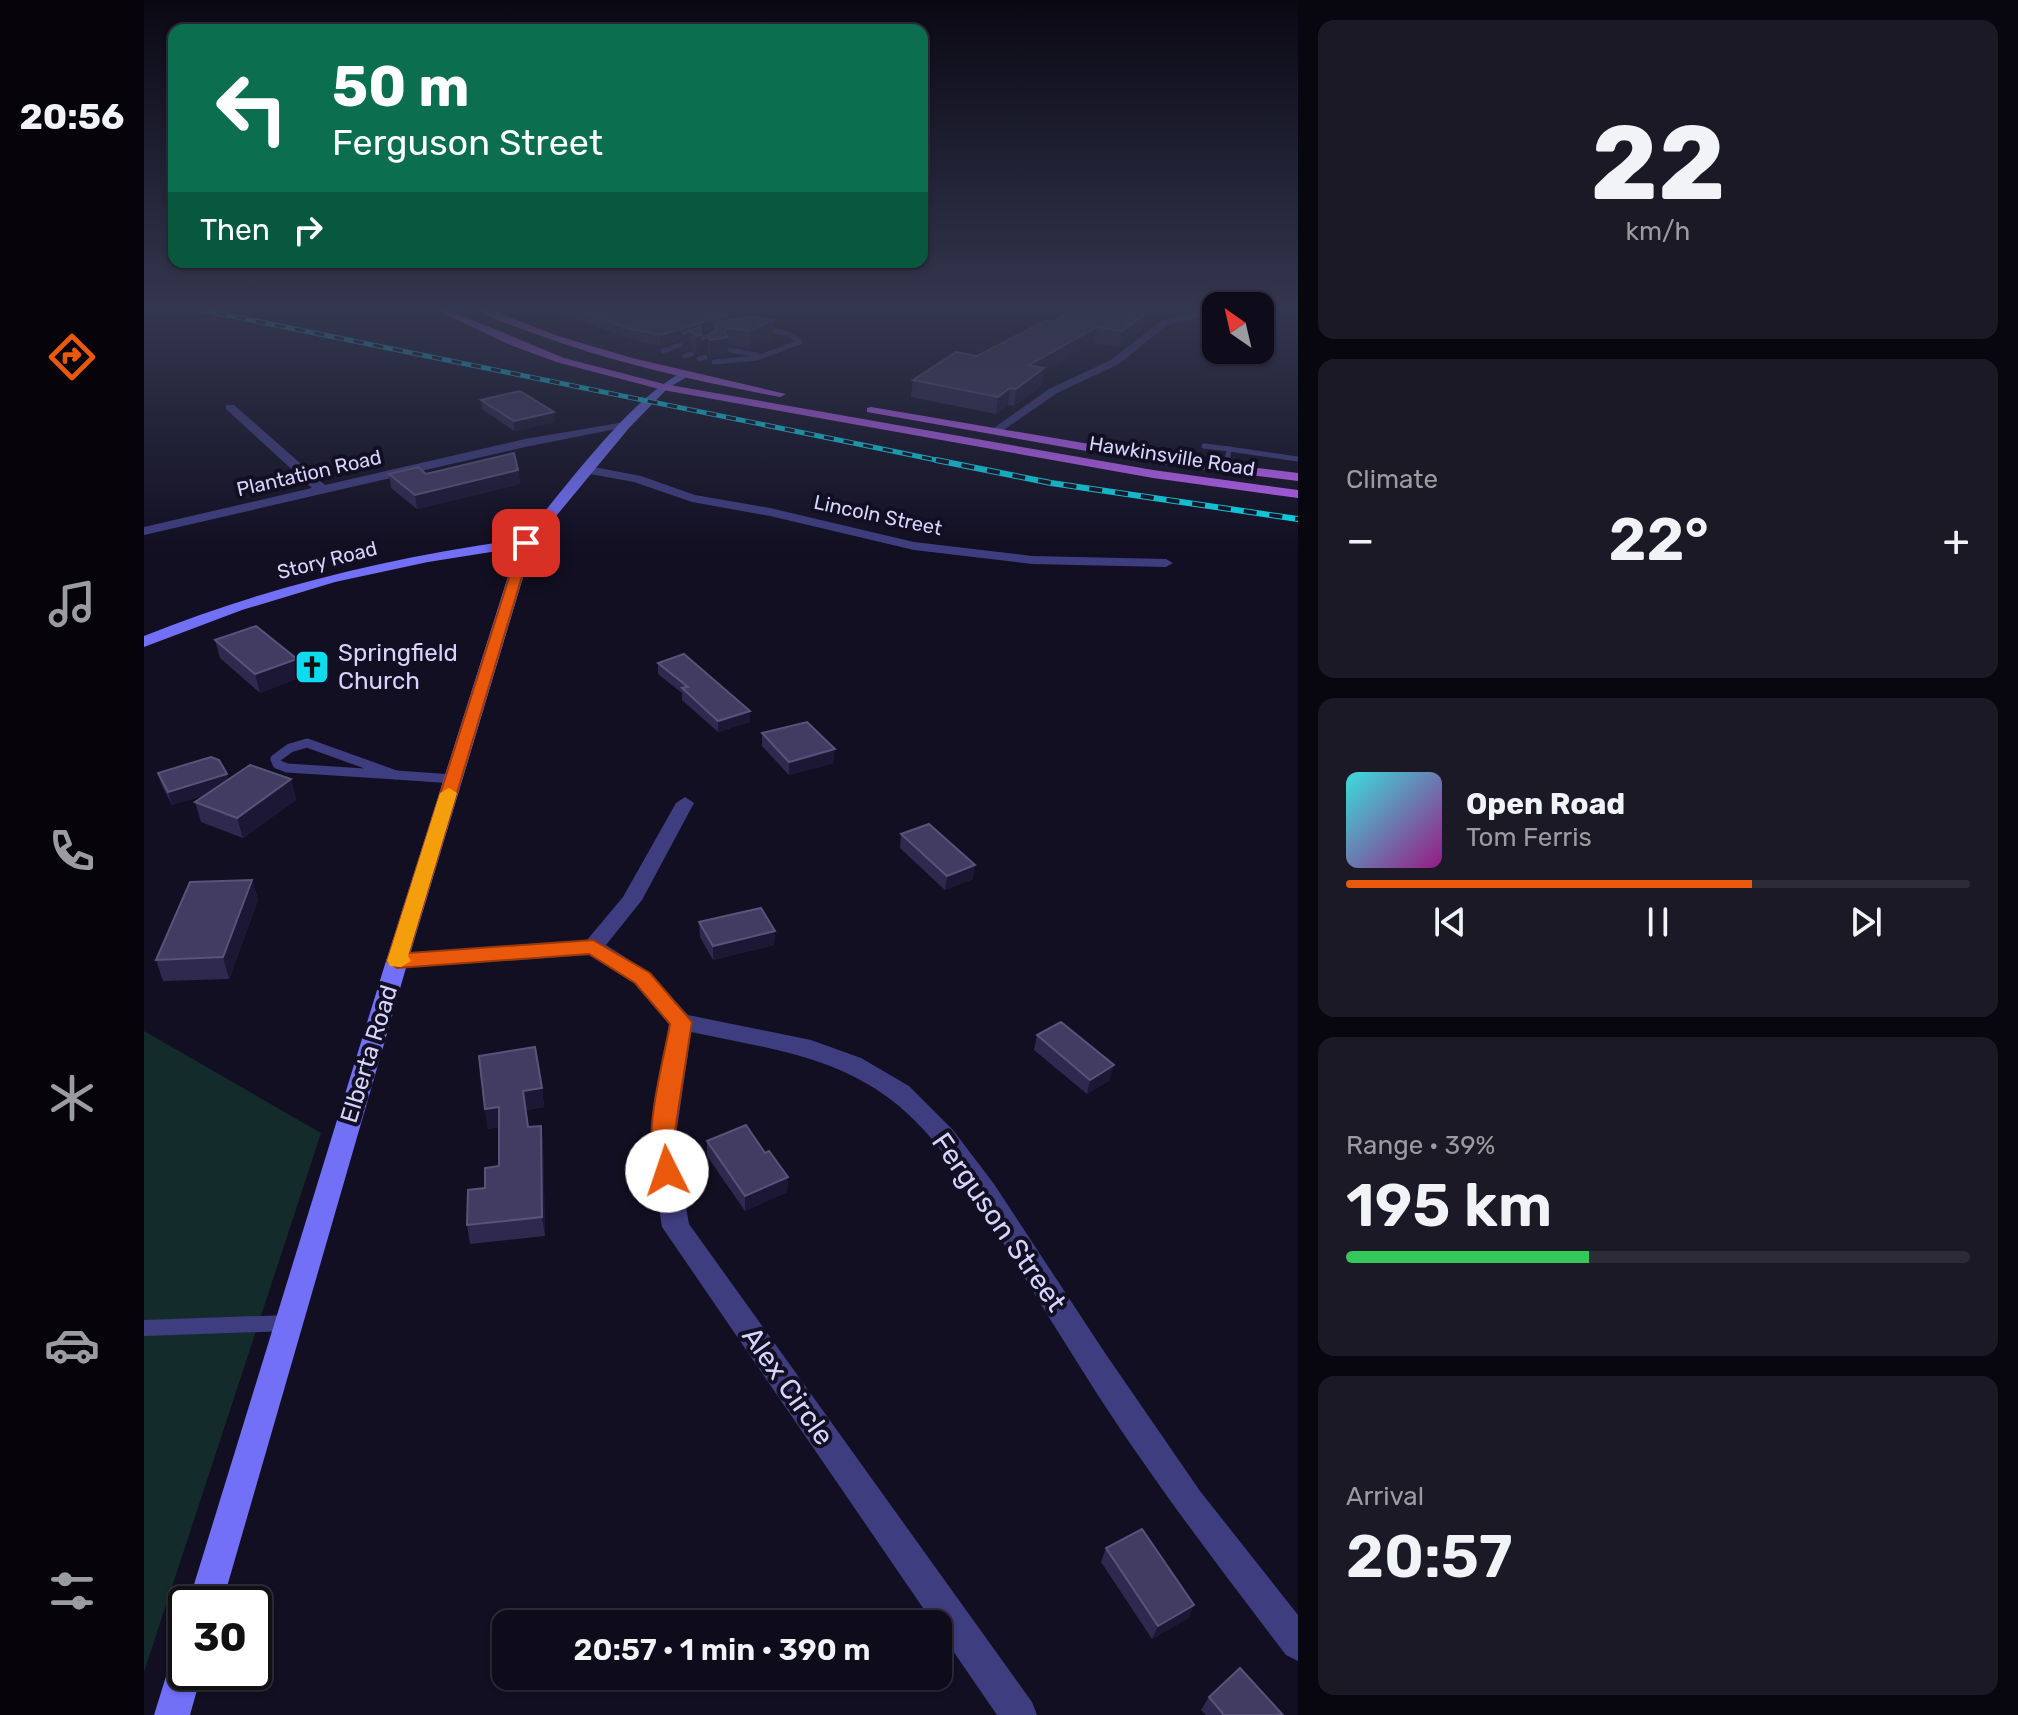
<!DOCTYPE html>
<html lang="en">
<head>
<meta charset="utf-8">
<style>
	:root { --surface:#0e0b1a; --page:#1c1927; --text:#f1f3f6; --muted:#9b9ba2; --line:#2e2b39; --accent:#ea580c }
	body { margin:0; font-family:Rubik,sans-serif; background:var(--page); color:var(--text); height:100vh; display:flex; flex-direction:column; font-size:30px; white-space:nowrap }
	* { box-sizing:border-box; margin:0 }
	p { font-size:26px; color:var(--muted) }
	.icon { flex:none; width:44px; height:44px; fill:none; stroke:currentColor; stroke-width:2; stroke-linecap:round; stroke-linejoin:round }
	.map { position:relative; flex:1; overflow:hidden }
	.details { display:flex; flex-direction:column; gap:20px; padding:20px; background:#08060e; width:720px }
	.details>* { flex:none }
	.banner { position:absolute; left:24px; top:24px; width:760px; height:244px; border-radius:16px; box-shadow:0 2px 6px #0004,0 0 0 2px var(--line); background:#0b6e4f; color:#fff; overflow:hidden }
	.needle { width:52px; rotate:326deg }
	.tools { position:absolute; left:1058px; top:292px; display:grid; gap:16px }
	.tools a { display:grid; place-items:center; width:72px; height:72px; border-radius:16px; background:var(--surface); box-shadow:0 2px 6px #0004,0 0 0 2px var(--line); font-size:40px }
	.speed { position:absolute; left:24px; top:1586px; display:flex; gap:16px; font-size:40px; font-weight:700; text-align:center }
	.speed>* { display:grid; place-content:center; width:104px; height:104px; border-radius:50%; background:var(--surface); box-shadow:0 2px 6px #0004,0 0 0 2px var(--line); line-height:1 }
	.speed .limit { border:4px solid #111; border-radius:12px; background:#fff; color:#111 }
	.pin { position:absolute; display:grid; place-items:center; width:68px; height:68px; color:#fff; margin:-34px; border-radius:16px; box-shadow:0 4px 12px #0006 }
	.me { position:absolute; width:88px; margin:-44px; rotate:356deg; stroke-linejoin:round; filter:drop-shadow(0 0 6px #0008) }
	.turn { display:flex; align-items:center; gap:28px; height:168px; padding:0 32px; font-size:36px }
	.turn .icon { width:104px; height:104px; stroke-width:2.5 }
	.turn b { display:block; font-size:56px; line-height:68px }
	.then { display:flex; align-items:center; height:76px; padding:0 32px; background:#0003; gap:16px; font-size:30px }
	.big { font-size:60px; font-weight:600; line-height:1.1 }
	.details .tile { flex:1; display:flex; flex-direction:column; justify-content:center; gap:12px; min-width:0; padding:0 28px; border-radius:16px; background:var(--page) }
	.details .dial { align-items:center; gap:0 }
	.dial b { font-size:104px; line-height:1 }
	.song { display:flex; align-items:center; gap:24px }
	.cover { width:96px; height:96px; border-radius:12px; background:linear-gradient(135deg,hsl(180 70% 55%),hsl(310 70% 35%)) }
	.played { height:8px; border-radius:4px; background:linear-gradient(90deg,var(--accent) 65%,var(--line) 65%) }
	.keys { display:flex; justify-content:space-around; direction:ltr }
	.heat { display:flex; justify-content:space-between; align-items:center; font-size:44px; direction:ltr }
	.charge { height:12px; border-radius:6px; background:linear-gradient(90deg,#34c759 39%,var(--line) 0) }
	.trip { position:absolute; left:348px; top:1610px; width:460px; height:80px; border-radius:16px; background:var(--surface); box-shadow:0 2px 6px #0004,0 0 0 2px var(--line); font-weight:600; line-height:80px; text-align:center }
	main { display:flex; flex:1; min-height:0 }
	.tabs { display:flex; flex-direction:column; width:144px; justify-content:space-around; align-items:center; background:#06040a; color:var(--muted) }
	.tabs .icon { width:56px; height:56px }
	.tabs .on { color:var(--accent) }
	.tabs b { font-size:36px; color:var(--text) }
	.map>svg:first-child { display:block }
	.green { fill:#132c2b }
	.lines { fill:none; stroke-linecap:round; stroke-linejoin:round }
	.lane-far3 { stroke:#3e3d7f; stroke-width:5 }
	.lane-far2 { stroke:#3e3d7f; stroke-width:7 }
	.lane-far1 { stroke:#3e3d7f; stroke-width:9 }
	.lane { stroke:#3e3d7f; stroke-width:16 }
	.street { fill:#3e3d7f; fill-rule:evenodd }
	.secondary { fill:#7170f7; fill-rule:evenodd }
	.primary { fill:#bb61f6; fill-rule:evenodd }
	.rail-far1-casing { stroke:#0ddcee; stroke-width:5 }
	.rail-casing { stroke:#0ddcee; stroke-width:6 }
	.rail-far1 { stroke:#120f22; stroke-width:3; stroke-dasharray:10; stroke-linecap:butt }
	.rail { stroke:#120f22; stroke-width:4; stroke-dasharray:13; stroke-linecap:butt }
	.wall { fill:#30294f }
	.shaded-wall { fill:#1c1735 }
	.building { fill:#423b62; stroke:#59537a; stroke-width:2 }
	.route { fill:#ea580c; stroke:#983908; stroke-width:2 }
	.slow { fill:#f59e0b }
	.labels { text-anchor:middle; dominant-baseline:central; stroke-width:8; stroke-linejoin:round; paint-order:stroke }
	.far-street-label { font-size:20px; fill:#d7d3fd; stroke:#120f22 }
	.poi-label { font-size:24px; fill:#d7d3fd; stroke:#120f22; text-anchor:start }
	.street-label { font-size:24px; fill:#d7d3fd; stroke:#120f22 }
	.near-street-label { font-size:28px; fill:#d7d3fd; stroke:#120f22 }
</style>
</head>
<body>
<main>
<nav class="tabs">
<b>20:56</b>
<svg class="icon on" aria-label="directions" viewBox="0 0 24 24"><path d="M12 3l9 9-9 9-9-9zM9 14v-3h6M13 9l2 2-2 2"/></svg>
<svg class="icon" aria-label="music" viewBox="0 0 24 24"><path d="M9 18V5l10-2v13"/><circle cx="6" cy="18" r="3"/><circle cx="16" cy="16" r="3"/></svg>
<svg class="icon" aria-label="phone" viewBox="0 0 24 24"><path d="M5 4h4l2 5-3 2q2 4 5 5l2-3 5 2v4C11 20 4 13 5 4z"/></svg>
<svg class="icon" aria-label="climate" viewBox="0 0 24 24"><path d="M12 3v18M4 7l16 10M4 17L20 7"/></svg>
<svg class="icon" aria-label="car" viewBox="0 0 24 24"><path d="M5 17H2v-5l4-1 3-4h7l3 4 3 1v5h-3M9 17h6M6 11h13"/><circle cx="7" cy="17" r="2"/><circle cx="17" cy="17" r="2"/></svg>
<svg class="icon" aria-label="filters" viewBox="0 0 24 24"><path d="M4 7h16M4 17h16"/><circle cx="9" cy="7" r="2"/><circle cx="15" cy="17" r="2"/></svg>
</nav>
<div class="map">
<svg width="1154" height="1715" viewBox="0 0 1154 1715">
	<rect width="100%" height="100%" fill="#120f22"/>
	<!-- green -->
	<path class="green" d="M0,1031l177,102 -177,539z"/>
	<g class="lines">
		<!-- lane-far3 -->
		<g class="lane-far3">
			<path d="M586,350l26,5"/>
			<path d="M519,351l57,-19"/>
			<path d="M541,356l6,-2"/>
			<path d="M555,359l6,-2"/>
			<path d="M570,362l43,-4 43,-16 -11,-8 -26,-5"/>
			<path d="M1060,446l25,3"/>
			<path d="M1083,462l2,-13 69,10"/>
		</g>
		<!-- lane-far2 -->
		<path class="lane-far2" d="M1082,469l1,-9"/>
		<!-- lane-far1 -->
		<g class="lane-far1">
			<path d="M163,743l89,32 -109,-7 -10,-4 -2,-5 15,-11z"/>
			<path d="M252,775l57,4"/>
		</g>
		<!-- lane -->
		<path class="lane" d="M0,1328l143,-5"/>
		<!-- street -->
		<g class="street">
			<path d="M1066,309h6v4l-49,12 -48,39 -62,29 -59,41 -10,-2 61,-43 62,-29 50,-39z"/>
			<path d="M82,405h8l91,80 200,-46 100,-17 6,4 -106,21 -381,88v-8l168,-39 -86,-79z"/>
			<path d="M444,466l53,10 54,19 75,13 144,34 118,14 134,3 7,4 -7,4 -134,-3 -118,-14 -144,-34 -78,-14 -58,-20 -50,-9v-6z"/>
			<path d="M541,797l9,6 -52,97 -36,45 44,28 38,42 123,25 50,18 48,28 44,44 41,54 111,169 95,138 98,124v46l-12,-6c-71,-93 -142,-186 -204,-285 -27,-43 -54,-86 -80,-129 -31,-49 -65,-107 -112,-142 -58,-44 -130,-52 -199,-67l-16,111 14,81 343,478 5,13h-40l-59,-86v-5h-4l-272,-397 -13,-84 20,-119 -35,-41 -45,-28 -192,13 -8,-2 -3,-5 3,-5 8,-2 190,-14 36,-43 53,-94z"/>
		</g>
		<!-- secondary -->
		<g class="secondary">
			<path d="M535,374l9,2 -21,13 -38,39 -96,116 -125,417 -186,643h-34l198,-643 131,-413 -89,14 -93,20 -93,28 -98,37v-11c122,-49 247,-79 378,-97 41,-48 104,-136 157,-165z"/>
			<path d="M42,1649v23h16l-12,43h-36l19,-61z"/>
		</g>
		<!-- primary -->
		<g class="primary">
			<path d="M290,309h12l118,49 100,26 489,86 145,20v8l-145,-20 -490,-88 -107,-28 -48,-18z"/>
			<path d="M332,309h12l70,27 74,22 154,36 -6,3c-84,-16 -167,-34 -247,-64 -18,-7 -41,-13 -57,-24z"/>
			<path d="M727,407l289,49 138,17v8l-138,-17 -293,-52v-4z"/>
		</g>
		<!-- rail-far1 casing -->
		<g class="rail-far1-casing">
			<path id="rail-far1" d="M53,309l749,153"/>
		</g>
		<!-- rail casing -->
		<g class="rail-casing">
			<path id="rail" d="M792,460l115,23 247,36"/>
		</g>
		<!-- rail-far1 -->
		<use href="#rail-far1" class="rail-far1"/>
		<!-- rail -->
		<use href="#rail" class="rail"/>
	</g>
	<!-- wall -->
	<g class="wall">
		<path d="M402,309h193l-20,4 9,7h46v18l-24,10 -22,-3v10l-18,3 -2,-6v-17l8,-5 -15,4v19l-5,1 -5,-5 -9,2v-11l-22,6 -33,-8z"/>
		<path d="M1001,314l-3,16 -23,17 -25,-4 -50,29 -2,13 -28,21 -6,-1 -12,9 -85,-17 2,-17 64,-24 77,-34z"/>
		<path d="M337,400l74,22 -41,9 -32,-22z"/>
		<path d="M374,470l2,14 -103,25 -26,-21 -2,-14z"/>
		<path d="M71,640l82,19 4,18 -41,16 -40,-35z"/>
		<path d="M514,663l92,59 -32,10 -36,-32v-7l-24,-19z"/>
		<path d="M618,733l72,30 -45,12 -27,-29z"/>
		<path d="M14,773l71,6h62l5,21 -53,38 -42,-16 -6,-20 10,-7 -33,10 -10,-19z"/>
		<path d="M757,834l72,45 -28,11 -45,-42z"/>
		<path d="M108,880l6,20 -29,79 -66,2 -7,-21z"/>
		<path d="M555,922l76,9 -1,14 -61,15 -13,-23z"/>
		<path d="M893,1035l73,45 -23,14 -53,-44z"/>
		<path d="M398,1088l2,19 -18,3 2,17 13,-1 2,19 2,91 -75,8 -3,-19 18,-37 14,-22v-39l-11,2 -3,-20z"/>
		<path d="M563,1141l58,12 23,24 -1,15 -42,19 -38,-55z"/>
		<path d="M962,1548l88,57 -6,13 -36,21 -51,-77z"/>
		<path d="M1065,1697l74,18h-77l-5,-5z"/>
	</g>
	<!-- shaded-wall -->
	<g class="shaded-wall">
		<path d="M552,309h43l-43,10z"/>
		<path d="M1001,314l-3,16 -23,17 3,-16z"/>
		<path d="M584,315v11l-32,10 -5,-5v18l-9,2v-11l-22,6v-11z"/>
		<path d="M630,320v18l-24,10v-17z"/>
		<path d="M953,327l-3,16 -50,29 -2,13 -28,21 2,-17 13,-24z"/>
		<path d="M584,328v27l-18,3v-18l15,-7z"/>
		<path d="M557,335v18l-5,1v-18z"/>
		<path d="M866,388l-2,17 -12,9 2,-17z"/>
		<path d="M410,412l1,10 -41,9v-10z"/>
		<path d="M374,470l2,14 -103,25 -2,-14z"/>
		<path d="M153,659l4,18 -41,16 -5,-19z"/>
		<path d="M606,711v11l-32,10v-11z"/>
		<path d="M691,749l-1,14 -45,12v-13z"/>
		<path d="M83,774l4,13 -59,18 -4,-13z"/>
		<path d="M147,779l5,21 -53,38 -6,-20z"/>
		<path d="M831,865l-2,14 -28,11 2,-14z"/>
		<path d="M108,880l6,20 -29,79 -6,-22z"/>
		<path d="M631,931l-1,14 -61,15v-14z"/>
		<path d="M970,1065l-4,15 -23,14 3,-14z"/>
		<path d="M398,1088l2,19 -18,3 -3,-19z"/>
		<path d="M355,1107l3,19 -14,3 -3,-20z"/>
		<path d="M397,1126l2,19 2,91 -3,-19z"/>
		<path d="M644,1177l-1,15 -42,19v-15z"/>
		<path d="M1050,1605l-6,13 -36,21 6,-13z"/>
	</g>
	<!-- building -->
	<g class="building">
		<path d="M430,309h122l32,6 -68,20 -33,-7z"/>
		<path d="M930,309h44l27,5 -23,17 -25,-4 -68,38 15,3 -28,21 -6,-1 -12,9 -85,-17 43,-28 21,4 68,-35 9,1z"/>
		<path d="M605,317l25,3 -24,11 -22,-3 -3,5 3,4 -18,3 -2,-5 8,-5v-8z"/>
		<path d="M556,327l1,8 -5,1 -5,-5 -9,3z"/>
		<path d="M376,391l34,21 -40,9 -33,-21z"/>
		<path d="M370,453l4,17 -103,25 -26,-21 29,-7 8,7z"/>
		<path d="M112,626l41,33 -42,15 -40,-34z"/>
		<path d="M540,654l66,57 -32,10 -36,-33 6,-1 -30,-24z"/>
		<path d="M663,722l28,27 -46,13 -27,-29z"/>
		<path d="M67,757l8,3 8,14 -59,18 -10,-19z"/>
		<path d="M106,765l41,14 -54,39 -42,-16z"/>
		<path d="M785,824l46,41 -28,11 -46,-42z"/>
		<path d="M108,880l-29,77 -67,3 34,-78z"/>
		<path d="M617,908l14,23 -62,15 -14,-24z"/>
		<path d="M917,1022l53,43 -24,15 -53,-45z"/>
		<path d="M391,1047l7,41 -19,3 5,36 13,-1 1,91 -75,8 1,-35 17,-2v-20l14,-2v-59l-14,2 -6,-53z"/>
		<path d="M602,1125l19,28 4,-2 19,26 -43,19 -38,-55z"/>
		<path d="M998,1529l52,76 -36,21 -52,-78z"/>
		<path d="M1096,1668l43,47h-59l-15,-18z"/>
	</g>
	<!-- sky -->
	<linearGradient id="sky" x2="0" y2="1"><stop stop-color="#0a0813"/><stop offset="0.56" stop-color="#33374f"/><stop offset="1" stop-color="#33374f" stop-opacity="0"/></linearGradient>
	<rect width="1154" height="549" fill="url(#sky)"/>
	<!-- route -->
	<path class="route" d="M382,539l6,4 -123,410 184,-13 57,33 42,49 -19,121 5,28 -3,7 -8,2 -9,-2c-18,-37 5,-114 12,-154l-35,-41 -46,-29 -192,14 -10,-7 133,-418z"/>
	<!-- slow -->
	<path class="slow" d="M305,788l8,5 -49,163 3,5 -10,6 -11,-1 -3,-5 53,-168z"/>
	<!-- icons -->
	<defs>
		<g id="church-square" transform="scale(1.8)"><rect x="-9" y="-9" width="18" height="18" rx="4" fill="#0ddcee" stroke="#120f22"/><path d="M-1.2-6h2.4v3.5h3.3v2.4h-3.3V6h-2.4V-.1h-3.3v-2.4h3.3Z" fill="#111"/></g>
	</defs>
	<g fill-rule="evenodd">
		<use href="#church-square" x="168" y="667"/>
	</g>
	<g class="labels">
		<!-- far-street labels -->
		<g class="far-street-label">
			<text transform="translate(1028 456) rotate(9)">Hawkinsville Road</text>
			<text transform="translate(165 473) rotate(-13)">Plantation Road</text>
			<text transform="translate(734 515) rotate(12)">Lincoln Street</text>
			<text transform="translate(183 560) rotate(-14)">Story Road</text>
		</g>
		<!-- poi labels -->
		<g class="poi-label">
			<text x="194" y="653">Springfield<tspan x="194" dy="28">Church</tspan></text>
		</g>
		<!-- street labels -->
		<g class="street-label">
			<text transform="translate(225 1054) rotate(-73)">Elberta Road</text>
		</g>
		<!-- near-street labels -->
		<g class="near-street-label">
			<text transform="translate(855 1222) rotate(55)">Ferguson Street</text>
			<text transform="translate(644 1386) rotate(55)">Alex Circle</text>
		</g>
	</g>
</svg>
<div class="tools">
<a><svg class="needle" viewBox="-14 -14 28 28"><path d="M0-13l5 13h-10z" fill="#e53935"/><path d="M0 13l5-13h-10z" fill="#9b9ba2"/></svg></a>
</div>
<div class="speed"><div class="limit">30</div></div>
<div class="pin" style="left:382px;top:543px;background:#d93025"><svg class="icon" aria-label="arrive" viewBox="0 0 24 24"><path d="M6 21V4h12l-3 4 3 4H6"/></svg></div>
<svg class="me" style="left:523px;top:1171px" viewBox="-20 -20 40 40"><circle r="19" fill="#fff"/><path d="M0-13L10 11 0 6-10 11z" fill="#ea580c"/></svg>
<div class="trip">20:57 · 1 min · 390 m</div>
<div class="banner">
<div class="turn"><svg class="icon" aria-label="left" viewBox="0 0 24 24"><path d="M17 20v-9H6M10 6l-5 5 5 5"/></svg><div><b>50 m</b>Ferguson Street</div></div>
<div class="then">Then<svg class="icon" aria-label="right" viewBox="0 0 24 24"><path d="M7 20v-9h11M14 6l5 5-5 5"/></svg></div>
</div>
</div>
<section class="details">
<div class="tile dial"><b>22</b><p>km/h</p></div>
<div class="tile"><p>Climate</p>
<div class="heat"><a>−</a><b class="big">22°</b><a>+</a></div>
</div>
<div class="tile">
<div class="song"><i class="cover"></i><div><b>Open Road</b><p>Tom Ferris</p></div></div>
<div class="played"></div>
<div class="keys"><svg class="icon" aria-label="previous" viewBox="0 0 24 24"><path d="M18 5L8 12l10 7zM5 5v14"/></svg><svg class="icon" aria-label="pause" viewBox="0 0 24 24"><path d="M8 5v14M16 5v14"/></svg><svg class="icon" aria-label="next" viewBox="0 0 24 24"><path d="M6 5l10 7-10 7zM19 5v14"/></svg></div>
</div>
<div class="tile"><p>Range · 39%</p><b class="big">195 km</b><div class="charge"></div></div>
<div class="tile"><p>Arrival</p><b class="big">20:57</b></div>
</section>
</main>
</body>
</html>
